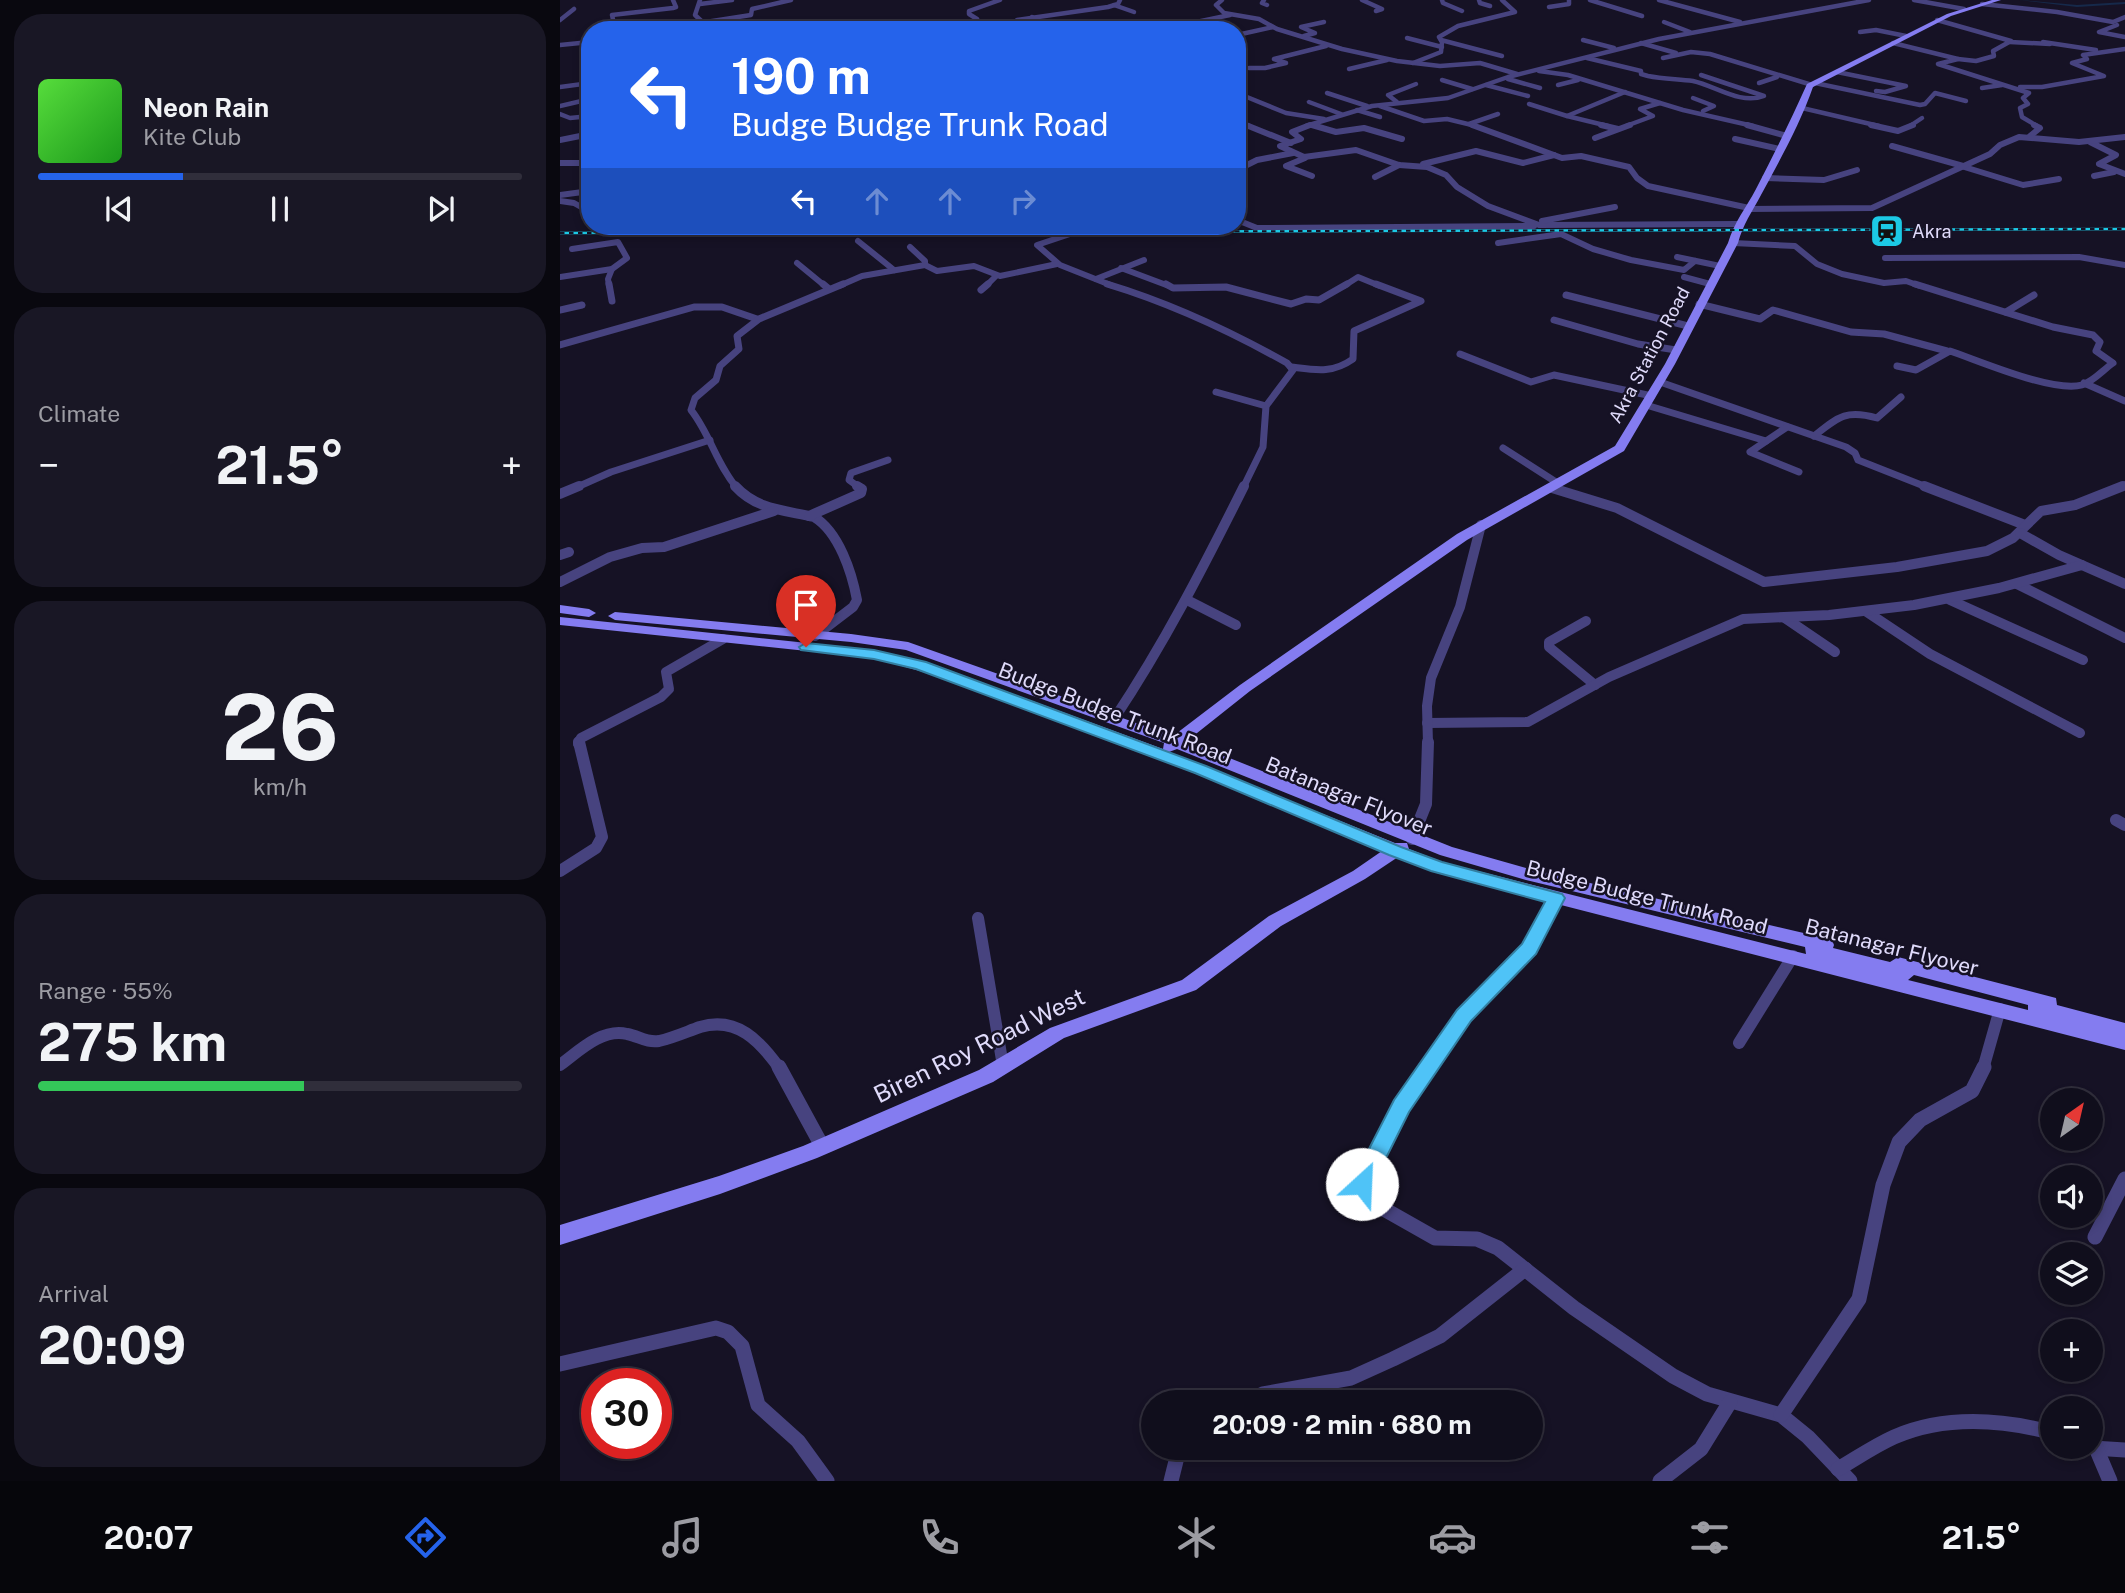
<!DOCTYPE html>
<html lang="en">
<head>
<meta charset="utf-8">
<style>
	:root { --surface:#100e1c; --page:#191725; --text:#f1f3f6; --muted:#9c9ca3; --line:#302e3b; --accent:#2563eb }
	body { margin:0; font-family:"Public Sans",sans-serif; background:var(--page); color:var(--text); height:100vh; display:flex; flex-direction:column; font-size:26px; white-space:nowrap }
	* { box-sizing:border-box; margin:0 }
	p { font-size:23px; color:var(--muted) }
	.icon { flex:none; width:38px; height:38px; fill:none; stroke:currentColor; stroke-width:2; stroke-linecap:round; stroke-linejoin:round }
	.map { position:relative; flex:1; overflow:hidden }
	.sheet { display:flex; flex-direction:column; gap:14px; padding:14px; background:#09080f; width:560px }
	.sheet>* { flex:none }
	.banner { position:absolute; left:21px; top:21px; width:665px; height:214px; border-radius:28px; box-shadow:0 4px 10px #0003,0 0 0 2px var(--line); background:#2563eb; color:#fff; overflow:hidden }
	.needle { width:46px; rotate:34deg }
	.controls { position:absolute; left:1480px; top:1088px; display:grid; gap:14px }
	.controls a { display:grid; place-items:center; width:63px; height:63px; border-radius:50%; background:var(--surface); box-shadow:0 4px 10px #0003,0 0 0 2px var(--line); font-size:35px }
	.speed { position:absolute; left:21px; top:1368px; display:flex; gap:14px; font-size:35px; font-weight:700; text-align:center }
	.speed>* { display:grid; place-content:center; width:91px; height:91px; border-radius:50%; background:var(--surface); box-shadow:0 4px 10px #0003,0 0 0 2px var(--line); line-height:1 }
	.speed .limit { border:10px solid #d22; background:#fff; color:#111 }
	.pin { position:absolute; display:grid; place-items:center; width:60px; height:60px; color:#fff; margin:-72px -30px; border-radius:50% 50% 50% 0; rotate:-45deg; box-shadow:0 0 7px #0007 }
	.pin .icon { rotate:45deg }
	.me { position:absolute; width:77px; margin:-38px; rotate:25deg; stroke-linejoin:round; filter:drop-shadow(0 0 5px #0008) }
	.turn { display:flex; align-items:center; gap:24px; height:147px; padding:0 35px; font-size:32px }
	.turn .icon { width:91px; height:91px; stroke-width:2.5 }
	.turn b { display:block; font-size:49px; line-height:60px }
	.lanes { display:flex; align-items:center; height:66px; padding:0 35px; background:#0003; justify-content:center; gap:35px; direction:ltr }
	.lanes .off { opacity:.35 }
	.big { font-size:52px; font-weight:700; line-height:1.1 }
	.sheet .widget { flex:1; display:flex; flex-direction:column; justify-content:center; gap:10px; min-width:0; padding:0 24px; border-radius:28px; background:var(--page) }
	.sheet .dial { align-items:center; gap:0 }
	.dial b { font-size:91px; line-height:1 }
	.song { display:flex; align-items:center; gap:21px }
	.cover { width:84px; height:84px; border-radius:10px; background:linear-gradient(135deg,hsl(110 70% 55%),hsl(120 70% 35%)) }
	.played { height:7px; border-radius:4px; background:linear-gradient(90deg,var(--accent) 30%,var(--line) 30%) }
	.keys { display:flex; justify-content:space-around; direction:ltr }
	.heat { display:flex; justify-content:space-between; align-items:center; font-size:38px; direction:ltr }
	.charge { height:10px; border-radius:5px; background:linear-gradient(90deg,#34c759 55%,var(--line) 0) }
	.trip { position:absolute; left:581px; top:1390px; width:402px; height:70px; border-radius:35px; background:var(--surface); box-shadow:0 4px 10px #0003,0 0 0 2px var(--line); font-weight:700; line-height:70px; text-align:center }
	.tab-bar { display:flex; height:112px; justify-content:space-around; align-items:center; background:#06060b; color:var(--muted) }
	.tab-bar .icon { width:49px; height:49px }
	.tab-bar .on { color:var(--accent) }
	.tab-bar b { font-size:32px; color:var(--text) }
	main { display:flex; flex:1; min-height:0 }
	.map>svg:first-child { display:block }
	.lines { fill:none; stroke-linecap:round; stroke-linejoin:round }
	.canal { fill:#16294a; fill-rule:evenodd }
	.street-far5 { stroke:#47437f; stroke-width:4.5 }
	.street-far4 { stroke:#47437f; stroke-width:6 }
	.street-far3 { stroke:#47437f; stroke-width:7 }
	.street-far2 { stroke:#47437f; stroke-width:10 }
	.street-far1 { stroke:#47437f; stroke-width:12 }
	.street { stroke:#47437f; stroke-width:15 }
	.secondary { fill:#847cf0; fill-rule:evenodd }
	.rail-casing { stroke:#1cc9e5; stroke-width:2.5 }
	.rail { stroke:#161225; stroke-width:2; stroke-dasharray:4.5; stroke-linecap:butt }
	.route { fill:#4fc3f7; stroke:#337fa1; stroke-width:2 }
	.labels { text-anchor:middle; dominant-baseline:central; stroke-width:5; stroke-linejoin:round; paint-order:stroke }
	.far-poi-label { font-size:18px; fill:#e0dbfb; stroke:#161225; text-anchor:start }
	.far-street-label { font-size:18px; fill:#e0dbfb; stroke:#161225 }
	.street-label { font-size:21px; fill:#e0dbfb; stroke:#161225 }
	.near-street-label { font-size:24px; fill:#e0dbfb; stroke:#161225 }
</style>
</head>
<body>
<main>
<section class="sheet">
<div class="widget">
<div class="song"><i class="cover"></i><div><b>Neon Rain</b><p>Kite Club</p></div></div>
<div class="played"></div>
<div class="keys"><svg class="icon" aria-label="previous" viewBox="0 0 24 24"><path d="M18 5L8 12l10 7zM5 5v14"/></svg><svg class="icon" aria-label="pause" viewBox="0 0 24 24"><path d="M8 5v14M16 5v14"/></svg><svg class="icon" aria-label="next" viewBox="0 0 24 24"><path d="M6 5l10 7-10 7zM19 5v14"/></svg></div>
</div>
<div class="widget"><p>Climate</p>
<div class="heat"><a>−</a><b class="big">21.5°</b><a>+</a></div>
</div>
<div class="widget dial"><b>26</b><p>km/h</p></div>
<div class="widget"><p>Range · 55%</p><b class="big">275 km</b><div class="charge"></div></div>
<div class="widget"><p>Arrival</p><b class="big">20:09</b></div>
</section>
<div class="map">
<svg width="1565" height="1481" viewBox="0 0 1565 1481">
	<rect width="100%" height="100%" fill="#161225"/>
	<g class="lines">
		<!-- canal -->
		<path class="canal" d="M1459,0l58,5 48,-3v2l-48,3z"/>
		<!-- street-far5 -->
		<g class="street-far5">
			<path d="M140,0l-5,15 16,15"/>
			<path d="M662,0l-6,5 8,8 35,6 18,10 65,20 55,12 43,5 40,-3 37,11"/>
			<path d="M704,0l-2,3 5,2"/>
			<path d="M802,0l20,9 -6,2"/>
			<path d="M882,0l1,3 19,8"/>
			<path d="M919,0l1,3 10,3"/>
			<path d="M1030,0l52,16"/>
			<path d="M1099,0l81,22"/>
			<path d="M1354,0l50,9"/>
			<path d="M140,4l32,-4"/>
			<path d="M1422,4l75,8 56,10 12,-5"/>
			<path d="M554,5l20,7"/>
			<path d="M989,7l20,-3v-4"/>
			<path d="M472,17l15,9 -4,4"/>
			<path d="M417,19l-8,-5v-3l31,-11"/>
			<path d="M0,20l14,-11"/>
			<path d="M457,20l91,-13 10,-3 2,-4"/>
			<path d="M1377,20l74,21 -18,10 1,5 -18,5 -18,-2"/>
			<path d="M1104,22l26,10"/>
			<path d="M54,24l-2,-9 61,-7 3,-1 -3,-7"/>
			<path d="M1557,25l-18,7 26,5"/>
			<path d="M94,30l97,-15 1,-6 39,-9"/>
			<path d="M308,30l12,-3"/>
			<path d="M598,30l72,-15"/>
			<path d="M1300,32l16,-2 30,6"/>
			<path d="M677,35l36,-8"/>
			<path d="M744,36l11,-3 -14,-6 23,-5"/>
			<path d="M847,38l35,9"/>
			<path d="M881,40l61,16"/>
			<path d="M1023,40l31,8"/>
			<path d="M1450,42l40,2"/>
			<path d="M1483,42l53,8"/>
			<path d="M1081,43l35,10"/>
			<path d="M1333,43l65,16 -20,5 91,29 -6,5 5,6 -8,4 2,9 15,9"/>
			<path d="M0,45l30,-3"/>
			<path d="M1027,58l54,13v3l7,2c15,3 30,3 45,5 23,5 47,24 71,15l-63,-21"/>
			<path d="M1103,58l28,-6 19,2 102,31"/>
			<path d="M853,63l28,-11 1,-10 -3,-5 19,-11 57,-14 -13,-12"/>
			<path d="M689,68h16l21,-5 -12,-4 52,-13"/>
			<path d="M789,69l38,-9"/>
			<path d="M979,71l29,4 115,35 70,16"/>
			<path d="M1277,72l69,14 -21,6 -9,-1"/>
			<path d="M948,79l32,9"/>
			<path d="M882,80l30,9"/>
			<path d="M1199,83l18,-6"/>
			<path d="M1255,83l105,22 5,-1 10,-11 31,8"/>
			<path d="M926,85l42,11"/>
			<path d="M998,85l20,-5"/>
			<path d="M0,87l30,-4"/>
			<path d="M1460,87h22l62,-11 -32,-13 15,-4 -4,-4 42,-6"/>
			<path d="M1422,88l20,-3"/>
			<path d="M677,93l49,20 38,6"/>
			<path d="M767,93l40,13"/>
			<path d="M1133,98l21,8 -11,5"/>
			<path d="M749,102l32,12"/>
			<path d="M837,102l-9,-7 28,-11"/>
			<path d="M969,104l38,12 58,-24"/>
			<path d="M0,106l30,-7"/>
			<path d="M820,106l44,15 23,-2 29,7"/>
			<path d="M1242,108l77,18"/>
			<path d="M797,110l23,7"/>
			<path d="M0,114l10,4 20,-2"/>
			<path d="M1007,116l41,10"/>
			<path d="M677,121l13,5"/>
			<path d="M909,124l29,-10"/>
			<path d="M752,125l5,1"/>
			<path d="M746,126l66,-20 76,-8 60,-21 151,-38 210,-39"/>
			<path d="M1066,126l27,-10 -13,-7 20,-6"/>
			<path d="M1350,126l12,-8"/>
		</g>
		<!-- street-far4 -->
		<g class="street-far4">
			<path d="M686,125l45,18"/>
			<path d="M750,125l-18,7 9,7 -21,7 24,11 52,-7 43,15 28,2 19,8 11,12 31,19 51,19 199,-1"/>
			<path d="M752,125l24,7 28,-4 38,11"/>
			<path d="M912,125l90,33 19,-2 48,11 8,11 11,8 101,22"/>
			<path d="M1041,125l17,4"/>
			<path d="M1187,125l40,11"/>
			<path d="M1311,125l27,6 15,-6"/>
			<path d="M1470,136l10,-8 -6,-3"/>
			<path d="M1035,138l35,-13"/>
			<path d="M1175,139l45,10"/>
			<path d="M0,140l30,-6"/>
			<path d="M1530,142l26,13 -17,9 26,10"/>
			<path d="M1332,146l71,20"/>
			<path d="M745,158l-19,8 26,10"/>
			<path d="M0,163h30"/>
			<path d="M863,164l53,-13 47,12 31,-8"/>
			<path d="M1401,166l62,19 36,-6"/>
			<path d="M677,170l20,-10 36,-7"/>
			<path d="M1534,176l20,-4"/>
			<path d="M815,177l24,-12"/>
			<path d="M1205,178l59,2 33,-10"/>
			<path d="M0,195l30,-4"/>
			<path d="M0,201l14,2 16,9"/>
			<path d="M1188,209l124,-1 118,-54 10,-9 19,-8 60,5 46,-5"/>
			<path d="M677,220l20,8 277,-2"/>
			<path d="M982,221l73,-14"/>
			<path d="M534,226l-57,19 23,20 53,21"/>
			<path d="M43,228l2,-2"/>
			<path d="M298,241l36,29"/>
			<path d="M938,243l63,-9 32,15 38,11 53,10 11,-9"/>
			<path d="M1173,243l62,3 22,18 25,10 42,9 22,-2 14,5"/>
			<path d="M350,247l15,14v4"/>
			<path d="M1117,257l43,9"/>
			<path d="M1325,258l194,-1 46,8"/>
			<path d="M237,263l28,23"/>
			<path d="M561,268l48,18"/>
			<path d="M0,277l52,-8 15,-11 -9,-16 -46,7"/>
			<path d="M1124,277l26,7"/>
			<path d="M536,279l48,-19"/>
			<path d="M49,286l-1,-7 4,-10"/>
			<path d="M279,286l23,-10 63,-11 12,6 37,-5 26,10 57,-12"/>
			<path d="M426,286l10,-10"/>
			<path d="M784,286l14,-9 22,9"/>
		</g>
		<!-- street-far3 -->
		<g class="street-far3">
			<path d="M49,284l3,17"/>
			<path d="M263,284l6,5"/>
			<path d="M547,284c63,19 123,47 180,79l6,7 -27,36 -3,41 -20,41"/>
			<path d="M606,284l7,4 53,-1 65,17 15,-5 13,1 28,-16"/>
			<path d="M421,290l7,-6"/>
			<path d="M1006,295l122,31"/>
			<path d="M1139,304l61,15 13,-9 78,22 33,2 63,17"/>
			<path d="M0,310l22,-5"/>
			<path d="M1446,312l28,-17"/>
			<path d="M994,320l84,24 38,6"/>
			<path d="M0,345l134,-38h28l35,12"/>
			<path d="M900,354l71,28 23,-7 98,21"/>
			<path d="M1337,366l19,4 34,-19c30,10 103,42 132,34 11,-3 21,-15 31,-22l-17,-12 4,-9 -7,-7 -40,-8 -138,-43"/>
			<path d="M731,367c24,3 41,7 62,-8l1,-28 67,-30 -45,-17"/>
			<path d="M1100,382l186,65 9,6 3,7 71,28"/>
			<path d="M1524,383l41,18"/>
			<path d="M656,392l50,14"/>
			<path d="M1086,405l120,36"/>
			<path d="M1227,427l-37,25 49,20"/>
			<path d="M1254,436c24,-19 32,-27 63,-18l24,-21"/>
			<path d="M943,448l56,36"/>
			<path d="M15,488l36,-16 99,-32"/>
			<path d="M177,488c-20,-23 -27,-54 -46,-78l4,-12 21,-18 4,-14 19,-17 -2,-13 22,-17 84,-35"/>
			<path d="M300,488l-11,-8 2,-7 37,-13"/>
			<path d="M1559,488l6,-3"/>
		</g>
		<!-- street-far2 -->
		<g class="street-far2">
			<path d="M175,486c22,24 49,24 79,31 25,15 38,56 43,83l-4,7 -38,29"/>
			<path d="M1364,486l101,39"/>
			<path d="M992,488l65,20 147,74 133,-15 90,-16 26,-13 28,-27 34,-6 48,-19"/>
			<path d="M0,494l19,-8"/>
			<path d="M249,516l52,-23 1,-4 -5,-3"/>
			<path d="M1460,533l39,22 66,29"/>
			<path d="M0,555l9,-3"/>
			<path d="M0,582l50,-25 32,-9 22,-1 110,-36"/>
			<path d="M1457,584l108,54"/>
			<path d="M627,600l49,25"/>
			<path d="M1390,600l133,60"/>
			<path d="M1307,612l63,42 150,79"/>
			<path d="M1225,618l50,34"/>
			<path d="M1026,621l-37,21v5l46,38"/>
			<path d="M554,719c50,-75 90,-153 130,-233"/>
			<path d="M867,723l101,-1 81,-45 134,-58 86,-4 85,-10 85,-17 83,-23"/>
			<path d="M18,744l3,-6 80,-41 8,-8 -3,-17 57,-33"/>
			<path d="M868,744l-1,-38 4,-28 29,-71 21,-82"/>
		</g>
		<!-- street-far1 -->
		<g class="street-far1">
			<path d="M1556,820l9,5"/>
			<path d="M852,839l14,-35 2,-62"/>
			<path d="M0,871l36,-23 6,-11 -23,-95"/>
			<path d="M418,918l25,148"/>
			<path d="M1179,1043l54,-87"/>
			<path d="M0,1065c19,-14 42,-37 67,-31 12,2 19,9 32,7 14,-3 27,-9 41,-14 37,-11 60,14 80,42"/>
			<path d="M867,1069l37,-54 65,-66 27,-51"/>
			<path d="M1423,1069l17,-60"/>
		</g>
		<!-- street -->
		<g class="street">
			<path d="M219,1067l43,79"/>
			<path d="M868,1067l-27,39 -37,70v18l11,10 60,34 42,1 21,9 76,60 99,68 34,18 74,21 27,22 42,44"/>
			<path d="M1535,1237l30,-58"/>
			<path d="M0,1364l156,-36 12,4 14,14 16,59 40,36 29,40"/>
			<path d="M687,1402l16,-8 88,-16 42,-19 47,-23 85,-67"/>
			<path d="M1221,1415l78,-116 24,-114 16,-43 21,-22 52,-29 12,-24"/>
			<path d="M1533,1448l32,2"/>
			<path d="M1536,1448l14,33"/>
			<path d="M1278,1469c19,-11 36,-23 56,-32 50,-22 108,-18 159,-4"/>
			<path d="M611,1481l6,-24 7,-10"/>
			<path d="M1100,1481l41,-32 29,-47"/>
		</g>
		<!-- secondary -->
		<g class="secondary">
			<path d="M1432,0h9l-50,16 -138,71c-13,37 -33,73 -52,108 -9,17 -18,29 -23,48l-63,121 -51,87 -157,89 -217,151 -63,50 265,106 74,21 299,70 7,2 2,5 -1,3 57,14 8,-5 158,41 1,7 68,18v27l-688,-177 -39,-16 -33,22 -84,47 -85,64 -132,48 -71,44 -176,76 -97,36 -160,51v-20l159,-49 84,-30 176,-76 71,-42 132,-48 87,-64 84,-45 29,-20 -188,-78 -256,-97 -65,-18 -313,-33v-8l314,33 74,20 215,79 1,-6 -258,-93 -55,-8 -236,-22 -7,-4 7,-4 236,22 57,8 265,94 67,-51 217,-151 158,-88 50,-82 63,-121c6,-21 18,-35 28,-54 18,-35 35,-69 51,-105l140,-70zM617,749l263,106 86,25 279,67 1,7 -364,-92 -33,-13 -2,-6h-12l-226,-91zM1354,975l114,30v5l-120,-30z"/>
			<path d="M0,605l29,4 7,4 -7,4 -29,-4z"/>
		</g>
		<!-- rail casing -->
		<g class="rail-casing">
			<path id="rail" d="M0,233l1565,-4"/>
		</g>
		<!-- rail -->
		<use href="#rail" class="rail"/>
	</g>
	<!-- route -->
	<path class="route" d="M246,643l68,7 52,12 280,104 195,81 41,15 120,32 3,4 -29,56 -65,67 -62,91 -39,78 -8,3 -7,-3 -4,-6 43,-84 63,-90 65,-66 23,-42 -114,-31 -42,-16 -194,-82 -279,-104 -42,-10 -73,-9 -2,-3z"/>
	<!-- icons -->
	<defs>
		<g id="station-square" transform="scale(1.75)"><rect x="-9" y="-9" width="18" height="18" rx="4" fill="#1cc9e5" stroke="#161225"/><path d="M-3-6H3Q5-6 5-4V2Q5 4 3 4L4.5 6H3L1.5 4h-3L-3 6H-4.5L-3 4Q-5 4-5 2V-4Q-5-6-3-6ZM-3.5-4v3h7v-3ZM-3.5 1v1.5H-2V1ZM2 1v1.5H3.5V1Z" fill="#111"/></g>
	</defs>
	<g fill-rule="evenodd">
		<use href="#station-square" x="1327" y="231"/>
	</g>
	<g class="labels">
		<!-- far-poi labels -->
		<g class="far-poi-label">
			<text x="1352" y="231">Akra</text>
		</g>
		<!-- far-street labels -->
		<g class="far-street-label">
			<text transform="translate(1089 355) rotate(-62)">Akra Station Road</text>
		</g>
		<!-- street labels -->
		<g class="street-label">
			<text transform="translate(555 713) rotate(21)">Budge Budge Trunk Road</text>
			<text transform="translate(789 796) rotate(22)">Batanagar Flyover</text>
			<text transform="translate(1087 897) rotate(14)">Budge Budge Trunk Road</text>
			<text transform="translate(1332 947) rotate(14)">Batanagar Flyover</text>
		</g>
		<!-- near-street labels -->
		<g class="near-street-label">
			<text transform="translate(419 1045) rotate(-26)">Biren Roy Road West</text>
		</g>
	</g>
</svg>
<div class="controls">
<a><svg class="needle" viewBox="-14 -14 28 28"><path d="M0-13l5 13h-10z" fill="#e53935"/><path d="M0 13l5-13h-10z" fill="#9c9ca3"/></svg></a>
<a><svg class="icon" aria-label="sound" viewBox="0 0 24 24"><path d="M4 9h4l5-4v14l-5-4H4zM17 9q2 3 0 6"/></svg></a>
<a><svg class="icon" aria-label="layers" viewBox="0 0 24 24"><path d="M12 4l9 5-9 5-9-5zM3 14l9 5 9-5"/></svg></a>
<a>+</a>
<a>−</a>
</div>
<div class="speed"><div class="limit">30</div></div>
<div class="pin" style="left:246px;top:647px;background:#d93025"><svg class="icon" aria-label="arrive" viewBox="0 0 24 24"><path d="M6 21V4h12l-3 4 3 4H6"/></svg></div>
<svg class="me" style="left:802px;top:1184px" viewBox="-20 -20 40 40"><circle r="19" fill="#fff"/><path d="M0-13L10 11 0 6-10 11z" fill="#4fc3f7"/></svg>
<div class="trip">20:09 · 2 min · 680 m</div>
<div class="banner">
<div class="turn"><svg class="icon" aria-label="left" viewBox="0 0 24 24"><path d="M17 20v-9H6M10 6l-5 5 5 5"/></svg><div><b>190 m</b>Budge Budge Trunk Road</div></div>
<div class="lanes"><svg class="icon" aria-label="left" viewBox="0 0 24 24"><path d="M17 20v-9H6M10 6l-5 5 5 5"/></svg><svg class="icon off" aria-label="ahead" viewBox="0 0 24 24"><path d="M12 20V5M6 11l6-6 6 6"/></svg><svg class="icon off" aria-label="ahead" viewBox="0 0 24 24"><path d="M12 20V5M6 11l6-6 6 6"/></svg><svg class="icon off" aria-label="right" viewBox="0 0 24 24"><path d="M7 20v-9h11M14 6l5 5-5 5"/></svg></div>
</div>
</div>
</main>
<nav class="tab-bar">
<b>20:07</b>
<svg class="icon on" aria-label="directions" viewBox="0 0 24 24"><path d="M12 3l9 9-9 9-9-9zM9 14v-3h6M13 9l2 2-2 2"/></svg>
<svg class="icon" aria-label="music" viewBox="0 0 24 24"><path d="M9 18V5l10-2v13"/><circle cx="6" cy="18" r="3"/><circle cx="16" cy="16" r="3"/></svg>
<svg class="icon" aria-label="phone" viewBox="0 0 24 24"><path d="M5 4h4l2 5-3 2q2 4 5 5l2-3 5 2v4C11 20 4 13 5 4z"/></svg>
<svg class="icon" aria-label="climate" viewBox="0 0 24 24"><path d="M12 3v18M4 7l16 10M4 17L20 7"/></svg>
<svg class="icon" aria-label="car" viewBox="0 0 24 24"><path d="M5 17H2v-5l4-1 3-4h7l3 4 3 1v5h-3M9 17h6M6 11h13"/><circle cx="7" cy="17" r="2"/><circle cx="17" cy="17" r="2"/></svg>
<svg class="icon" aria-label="filters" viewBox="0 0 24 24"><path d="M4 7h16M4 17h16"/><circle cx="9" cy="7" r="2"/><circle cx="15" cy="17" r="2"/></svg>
<b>21.5°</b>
</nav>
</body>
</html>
